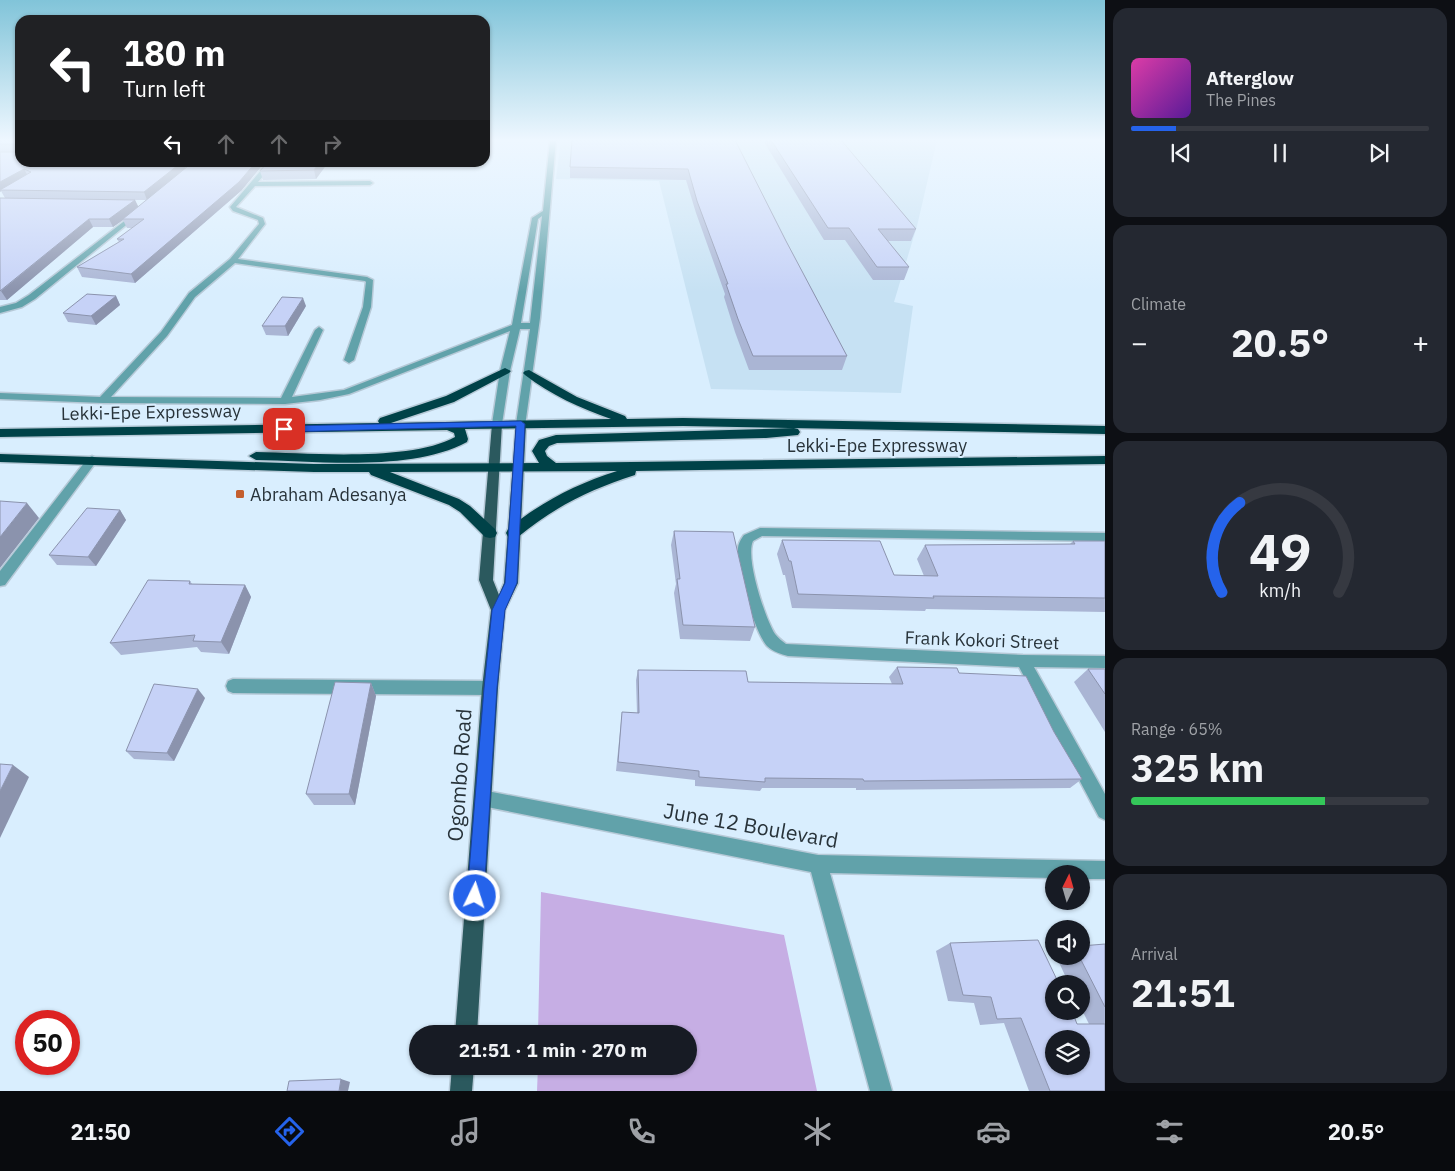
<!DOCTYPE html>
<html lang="en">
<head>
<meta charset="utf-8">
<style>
	:root { --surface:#171b24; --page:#242831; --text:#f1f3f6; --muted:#9ea1a6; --line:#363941; --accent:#2563eb }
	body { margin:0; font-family:"IBM Plex Sans",sans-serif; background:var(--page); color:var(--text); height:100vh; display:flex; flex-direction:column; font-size:19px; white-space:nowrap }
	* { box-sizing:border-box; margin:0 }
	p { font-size:16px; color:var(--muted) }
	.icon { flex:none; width:28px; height:28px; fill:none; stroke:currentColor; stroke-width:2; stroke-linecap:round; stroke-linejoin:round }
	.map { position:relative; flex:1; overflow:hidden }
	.drawer { display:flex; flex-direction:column; gap:8px; padding:8px; background:#0d0f14; width:350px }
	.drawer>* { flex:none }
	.top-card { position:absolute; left:15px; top:15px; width:475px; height:152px; border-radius:15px; box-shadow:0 1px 4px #0004; background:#202124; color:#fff; overflow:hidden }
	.needle { width:32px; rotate:5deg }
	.fabs { position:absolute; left:1045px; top:865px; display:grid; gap:10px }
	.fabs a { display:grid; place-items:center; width:45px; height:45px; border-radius:50%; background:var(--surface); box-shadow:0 1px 4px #0004; font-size:25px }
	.speed { position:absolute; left:15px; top:1010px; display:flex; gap:10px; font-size:25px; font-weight:700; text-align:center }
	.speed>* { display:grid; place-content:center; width:65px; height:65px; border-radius:50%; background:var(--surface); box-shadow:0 1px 4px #0004; line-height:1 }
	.speed .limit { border:8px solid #d22; background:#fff; color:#111 }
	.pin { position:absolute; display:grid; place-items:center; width:42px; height:42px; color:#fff; margin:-21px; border-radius:10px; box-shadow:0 2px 8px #0006 }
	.me { position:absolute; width:55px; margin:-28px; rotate:4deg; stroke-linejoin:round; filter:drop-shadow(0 0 4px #0008) }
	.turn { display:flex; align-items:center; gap:18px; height:105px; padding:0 25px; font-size:22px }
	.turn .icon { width:65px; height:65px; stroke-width:2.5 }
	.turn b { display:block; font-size:35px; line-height:42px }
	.lanes { display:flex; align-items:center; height:48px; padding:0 25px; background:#0003; justify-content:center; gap:25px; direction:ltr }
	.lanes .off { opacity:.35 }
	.big { font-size:38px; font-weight:700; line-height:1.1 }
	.drawer .card { flex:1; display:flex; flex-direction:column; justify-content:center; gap:8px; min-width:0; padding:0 18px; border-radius:15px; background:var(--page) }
	.drawer .dial { align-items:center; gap:0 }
	.dial svg { height:130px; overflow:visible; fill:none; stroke:var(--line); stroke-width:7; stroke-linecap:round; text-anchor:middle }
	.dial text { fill:var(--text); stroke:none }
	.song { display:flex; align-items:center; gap:15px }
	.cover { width:60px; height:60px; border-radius:8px; background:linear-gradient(135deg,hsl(320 70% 55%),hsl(270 70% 35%)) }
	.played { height:5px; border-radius:2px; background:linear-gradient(90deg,var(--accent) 15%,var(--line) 15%) }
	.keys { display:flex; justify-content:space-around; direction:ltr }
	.heat { display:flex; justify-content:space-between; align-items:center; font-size:28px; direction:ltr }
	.charge { height:8px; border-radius:4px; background:linear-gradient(90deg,#34c759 65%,var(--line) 0) }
	.trip { position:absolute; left:409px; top:1025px; width:288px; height:50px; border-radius:25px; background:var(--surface); box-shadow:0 1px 4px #0004; font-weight:700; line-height:50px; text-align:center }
	.dock { display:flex; height:80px; justify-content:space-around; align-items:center; background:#090b0e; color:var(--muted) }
	.dock .icon { width:35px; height:35px }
	.dock .current { color:var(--accent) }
	.dock b { font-size:22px; color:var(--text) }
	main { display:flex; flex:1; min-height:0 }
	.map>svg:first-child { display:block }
	.built { fill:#c6e1f3 }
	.green { fill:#c6aee4 }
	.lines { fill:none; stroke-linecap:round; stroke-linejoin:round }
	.minor-casing { stroke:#b6c9d7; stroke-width:3 }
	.major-casing { stroke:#b6c9d7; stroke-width:3 }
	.highway-casing { stroke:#b6c9d7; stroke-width:3 }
	.minor { fill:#61a2aa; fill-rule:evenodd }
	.major { fill:#2b595e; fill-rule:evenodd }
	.highway { fill:#004248; fill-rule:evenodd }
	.wall { fill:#aab5d4; fill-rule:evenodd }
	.shaded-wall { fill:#8b93ad }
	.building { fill:#c6d2f7; stroke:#8b93ad; fill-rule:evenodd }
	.route { fill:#2563eb; stroke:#184099 }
	.poi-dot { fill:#c45e2e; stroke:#d9eefe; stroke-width:2 }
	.labels { text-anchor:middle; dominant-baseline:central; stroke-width:4; stroke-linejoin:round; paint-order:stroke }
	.street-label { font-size:18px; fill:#28333a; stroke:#d9eefe }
	.poi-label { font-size:18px; fill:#28333a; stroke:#d9eefe; text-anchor:start }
	.near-street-label { font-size:21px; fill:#28333a; stroke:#d9eefe }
</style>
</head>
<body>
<main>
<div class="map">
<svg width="1105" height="1091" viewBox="0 0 1105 1091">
	<rect width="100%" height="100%" fill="#d9eefe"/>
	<!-- built -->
	<path class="built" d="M561,140h376l-20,86 -23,76 19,4 -12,87 -190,-4 -52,-208 -103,-2z"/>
	<!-- green -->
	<path class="green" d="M541,892l243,43 33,156h-280l1,-25h150v-32h-150z"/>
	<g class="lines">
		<!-- minor casing -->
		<g class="minor-casing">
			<g id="minor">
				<path d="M550,140h6l-16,178 -15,108 -4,1 -5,-3 14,-95h-10l-10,42 -8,53 -5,3 -5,-3 8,-53 10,-40 -161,63 -29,6 -35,4 -182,-1 -103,-4v-6l100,4 61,-65 28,-39 41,-34 29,-35 -1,-4 -25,-9 -3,-4 38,-45h7l-17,20 112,-1 3,2 -3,2 -115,1 -19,21 27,11 2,6 -27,35 129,18 6,3 -2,27 -17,53 -5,3 -5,-3 19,-53 3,-25 -1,-1 -130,-18 -40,34 -28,39 -56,61 170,1 34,-68 4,-3 4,3 -31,67 52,-7 168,-65 20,-107 11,-7zM542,216l-12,107h-9l17,-104z"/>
				<path d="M197,163l2,3 -32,1 -3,-2 3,-2z"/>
				<path d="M136,212l5,1 -106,86 -13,8 -22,6v-6l16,-4 13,-8z"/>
				<path d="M92,456l4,2 1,2 -1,2 -91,123 -5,1v-15l88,-113z"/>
				<path d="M760,528l345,5v8l-343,-5 -9,5c-8,17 12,77 22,93 3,4 7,7 11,10l237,11 82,1v12l-71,-1 71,127v26l-6,-3 -80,-150 -231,-11c-7,-2 -15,-4 -21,-10 -13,-15 -30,-77 -29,-97 0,-5 3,-10 6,-14z"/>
				<path d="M233,679l257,2 5,2 3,5 -3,5 -5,2 -257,-2 -5,-2 -2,-5 2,-5z"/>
				<path d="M482,790l336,65 287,6v18h-24v-5h-27v4l-224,-5 62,218h-22l-59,-219 -329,-66 -6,-2 -2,-6 2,-6z"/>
			</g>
		</g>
		<!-- major casing -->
		<g class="major-casing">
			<g id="major">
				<path d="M497,421l5,3 -9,156 6,15 5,-12 12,-159 5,-3 5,3 -8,159 -13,27 -7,78 -21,346h-22l27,-346 9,-78 -12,-30 13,-156z"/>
				<path d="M452,1066h22l-2,25h-22z"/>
			</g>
		</g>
		<!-- highway casing -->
		<g class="highway-casing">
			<g id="highway">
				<path d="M505,368l6,3 -2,2 -55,29 -63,21 220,-4c-31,-11 -60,-24 -86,-44l-2,-2 2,-2 4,-1 48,27 48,19 2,3 56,-1 422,8v8l-422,-8 -218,3 3,10 -1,3c-55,30 -150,19 -211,18l-7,-4 7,-4c53,1 154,10 199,-15l-1,-4 -7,-3 -447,7v-8l379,-6 -1,-2 2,-3 66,-22z"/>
				<path d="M794,428l4,1 2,3 -2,3 -32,3 -209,5 -8,3 -4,5 2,5 9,7 549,-7v8l-469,7 -1,4c-44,14 -81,32 -117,62l-5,1 -5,-1 -2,-4 2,-4c33,-27 68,-45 109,-58l-227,1 69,27 11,7 25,23 2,4 -2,4 -5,1 -5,-1 -25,-25 -11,-7 -78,-30 -2,-3h-55l-314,-10v-8l314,10 225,-1 -7,-12 7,-11 17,-5z"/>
			</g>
		</g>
		<!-- minor -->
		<use href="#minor" class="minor"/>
		<!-- major -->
		<use href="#major" class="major"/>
		<!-- highway -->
		<use href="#highway" class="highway"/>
	</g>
	<!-- wall -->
	<g class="wall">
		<path d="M0,140h20v22l166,6 56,22 -107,93 -53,-6 -5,-10 42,-25 -2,-3 15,-11h-5l-4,-8 -10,7h-20l-86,73h-7v-102h5l-4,-7 -1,1zM135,200h11l-8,7z"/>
		<path d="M735,140l51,101 61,115 -5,14h-93l-14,-38 -11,-35 1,-3 -29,-81 -10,-33 -116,-2v-11z"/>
		<path d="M764,140h155h-78l75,89 -5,12h-23l21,26 -5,13h-31l-28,-40h-21l-60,-98z"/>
		<path d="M268,162h85l-1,2h-25l-11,15 -53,1 -3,-9z"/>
		<path d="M116,296l4,9 -24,20 -28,-3 -5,-9z"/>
		<path d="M306,306l-18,30 -22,-1 -4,-9z"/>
		<path d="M120,510l6,10 -30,46 -39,-1 -8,-10z"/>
		<path d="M674,531l81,96 -5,14 -70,-2 -6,-46 2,-9 -5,-39z"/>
		<path d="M782,540l112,35 30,1 -7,-17 8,-14 145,-1 3,-3h32v71l-179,-3 -1,2 -133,-3 -7,-33h-2l-6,-21z"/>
		<path d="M190,581l2,3 53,1 6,12 -22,57 -28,-2 -4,-5 -76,8 -11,-12z"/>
		<path d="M897,667l62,6 95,59 28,47 -12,9 -214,2v-2h-94l-2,3 -65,-5v-6l-79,-9 6,-59 15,1 -1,-33 2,-10 110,12 144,2 -3,-7z"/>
		<path d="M1088,669h17v63l-31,-50z"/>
		<path d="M371,683l5,13 -21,109h-41l-8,-11z"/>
		<path d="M205,698l-31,63 -40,-2 -8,-8z"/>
		<path d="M950,943l127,81h12l-8,-16v-24h-12l-13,-28h25l24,-12v147h-76l-25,-68 -24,2 -6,-22 -26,-2 -12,-50z"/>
	</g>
	<!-- shaded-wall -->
	<g class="shaded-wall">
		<path d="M182,162h1l3,7 -39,31 -3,-8z"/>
		<path d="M256,162h9l-23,28 -107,93 -4,-9z"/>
		<path d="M320,162h7v2l-11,15 -2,-9z"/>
		<path d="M24,169l4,7 -28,14 1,1 -1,1v-10z"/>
		<path d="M135,200l4,8 -16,11v1l-10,7 -4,-8z"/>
		<path d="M89,219l4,8 -86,73 -6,-9z"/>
		<path d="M116,296l4,9 -24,20 -5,-9z"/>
		<path d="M303,298l3,8 -18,30 -3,-10z"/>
		<path d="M27,503l12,15 -39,50v-31z"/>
		<path d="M120,510l6,10 -30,46 -8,-9z"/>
		<path d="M245,585l6,12 -22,57 -8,-12z"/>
		<path d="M371,683l5,13 -21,109 -6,-11z"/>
		<path d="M198,689l7,9 -31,63 -7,-8z"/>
		<path d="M13,765l16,12 -29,61v-47z"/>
		<path d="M341,1079l9,3 -2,9h-9z"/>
	</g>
	<!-- building -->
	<g class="building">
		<path d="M0,140h20v22h162l-38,30 -144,-2 31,-18 -7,-3 -24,13v-30h16l2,-2 -2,-6h-16z"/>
		<path d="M572,140h163l51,101 61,115h-94l-15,-37 -12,-35h2l-31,-83 -9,-32 -118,-2z"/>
		<path d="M771,140h70l75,89h-38l31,38h-32l-28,-39h-21z"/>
		<path d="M193,162h63l-17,20 -108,92 -54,-7 47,-28h-7l27,-20h-21z"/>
		<path d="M268,162h52l-6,8 -54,1z"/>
		<path d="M0,198l135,2 -26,19h-20l-89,72z"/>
		<path d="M87,294l29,2 -25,20 -28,-3z"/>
		<path d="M282,297l21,1 -18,28h-23z"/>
		<path d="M0,501l27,2 -27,34z"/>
		<path d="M87,508l33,2 -32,47 -39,-2z"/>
		<path d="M674,531l59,1 22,95 -72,-2 -6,-46h3z"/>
		<path d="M782,540l98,1 14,34 44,1 -13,-31 150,-1 -2,-3h32v57l-172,-2 1,2 -136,-4 -7,-33h-2z"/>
		<path d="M148,580l42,1 -1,3 56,1 -24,57 -28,-1 2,-6 -85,8z"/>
		<path d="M897,667l60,1 2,5 67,3 28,56 28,47 -218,2 -1,-2 -98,-1v4l-66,-5v-6l-81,-9 4,-50 17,1 -1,-43 108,1 2,11 155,2z"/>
		<path d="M1088,669h17v25z"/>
		<path d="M335,682l36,1 -22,111h-43z"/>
		<path d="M154,684l44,5 -31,64 -41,-2z"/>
		<path d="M0,764l13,1 -13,26z"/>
		<path d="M1038,940l21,44h-5v27h18l5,13h28v67h-55l-29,-73 -24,1 -6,-22 -28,-2 -13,-52zM1054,1039h27v27h-27z"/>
		<path d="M1105,944v63l-26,-51h2v-10z"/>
		<path d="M341,1079l-2,12h-52l2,-10z"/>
	</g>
	<!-- sky -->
	<linearGradient id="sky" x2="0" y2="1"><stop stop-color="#81c4d9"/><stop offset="0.48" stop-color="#eef7ff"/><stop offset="1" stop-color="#eef7ff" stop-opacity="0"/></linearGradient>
	<rect width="1105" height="292" fill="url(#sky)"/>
	<!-- route -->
	<path class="route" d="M521,421l4,3 -8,159 -12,27 -8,78 -13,208 -3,6 -6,3 -6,-3 -2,-6 17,-208 8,-78 13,-27 11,-157 -232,6 -4,-3 4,-3z"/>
	<!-- markers -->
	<rect class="poi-dot" x="235" y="489" width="10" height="10" rx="2.5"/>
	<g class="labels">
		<!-- street labels -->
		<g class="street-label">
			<text transform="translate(151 412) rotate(-1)">Lekki-Epe Expressway</text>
			<text x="877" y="445">Lekki-Epe Expressway</text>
			<text transform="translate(982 640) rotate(2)">Frank Kokori Street</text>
		</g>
		<!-- poi labels -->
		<g class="poi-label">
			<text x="250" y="494">Abraham Adesanya</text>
		</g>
		<!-- near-street labels -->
		<g class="near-street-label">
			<text transform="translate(459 775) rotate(-86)">Ogombo Road</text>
			<text transform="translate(751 825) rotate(10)">June 12 Boulevard</text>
		</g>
	</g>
</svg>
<div class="fabs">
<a><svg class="needle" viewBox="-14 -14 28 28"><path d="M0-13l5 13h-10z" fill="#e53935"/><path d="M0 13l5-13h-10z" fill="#9ea1a6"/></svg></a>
<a><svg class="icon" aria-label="sound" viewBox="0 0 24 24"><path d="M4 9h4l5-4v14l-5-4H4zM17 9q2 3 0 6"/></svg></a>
<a><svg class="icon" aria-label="search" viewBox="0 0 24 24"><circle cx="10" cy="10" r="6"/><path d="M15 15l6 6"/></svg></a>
<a><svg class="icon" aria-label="layers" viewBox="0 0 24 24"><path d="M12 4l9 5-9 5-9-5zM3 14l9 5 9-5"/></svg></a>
</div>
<div class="speed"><div class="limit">50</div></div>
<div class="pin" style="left:284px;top:429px;background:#d93025"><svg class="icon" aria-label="arrive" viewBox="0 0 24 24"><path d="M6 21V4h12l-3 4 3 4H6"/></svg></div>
<svg class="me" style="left:475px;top:896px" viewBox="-20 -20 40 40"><circle r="17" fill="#2563eb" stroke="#fff" stroke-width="3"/><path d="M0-11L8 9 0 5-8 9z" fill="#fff"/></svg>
<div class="trip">21:51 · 1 min · 270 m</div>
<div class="top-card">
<div class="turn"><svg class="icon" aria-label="left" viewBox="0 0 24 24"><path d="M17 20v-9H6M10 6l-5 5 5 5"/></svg><div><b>180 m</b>Turn left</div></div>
<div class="lanes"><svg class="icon" aria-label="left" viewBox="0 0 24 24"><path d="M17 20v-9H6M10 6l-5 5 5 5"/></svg><svg class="icon off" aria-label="ahead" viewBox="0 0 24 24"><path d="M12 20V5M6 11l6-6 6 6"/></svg><svg class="icon off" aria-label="ahead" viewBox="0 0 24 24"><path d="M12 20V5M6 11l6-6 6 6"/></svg><svg class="icon off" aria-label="right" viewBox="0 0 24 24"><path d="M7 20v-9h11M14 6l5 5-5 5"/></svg></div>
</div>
</div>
<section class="drawer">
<div class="card">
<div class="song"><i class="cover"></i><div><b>Afterglow</b><p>The Pines</p></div></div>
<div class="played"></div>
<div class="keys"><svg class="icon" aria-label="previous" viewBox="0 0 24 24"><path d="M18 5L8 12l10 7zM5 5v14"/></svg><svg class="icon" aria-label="pause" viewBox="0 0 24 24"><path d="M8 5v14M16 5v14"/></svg><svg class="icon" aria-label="next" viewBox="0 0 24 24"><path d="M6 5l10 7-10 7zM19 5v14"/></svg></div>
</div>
<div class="card"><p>Climate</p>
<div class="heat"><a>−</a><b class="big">20.5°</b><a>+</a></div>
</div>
<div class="card dial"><svg viewBox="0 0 100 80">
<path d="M14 69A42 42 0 1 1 86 69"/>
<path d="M14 69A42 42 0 0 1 25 14" stroke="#2563eb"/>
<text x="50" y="56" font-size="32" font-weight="700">49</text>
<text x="50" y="72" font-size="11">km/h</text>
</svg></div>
<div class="card"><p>Range · 65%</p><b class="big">325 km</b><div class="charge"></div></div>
<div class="card"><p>Arrival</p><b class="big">21:51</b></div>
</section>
</main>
<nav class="dock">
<b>21:50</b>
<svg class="icon current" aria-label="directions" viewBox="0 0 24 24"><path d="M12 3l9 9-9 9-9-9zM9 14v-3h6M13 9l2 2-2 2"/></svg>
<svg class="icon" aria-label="music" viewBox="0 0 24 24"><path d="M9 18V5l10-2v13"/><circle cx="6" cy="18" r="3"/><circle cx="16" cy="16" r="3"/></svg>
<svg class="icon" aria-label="phone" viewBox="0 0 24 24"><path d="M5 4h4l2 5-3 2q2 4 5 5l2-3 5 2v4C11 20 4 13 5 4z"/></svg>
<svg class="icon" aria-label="climate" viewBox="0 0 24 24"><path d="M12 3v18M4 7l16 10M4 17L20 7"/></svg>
<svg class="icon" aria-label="car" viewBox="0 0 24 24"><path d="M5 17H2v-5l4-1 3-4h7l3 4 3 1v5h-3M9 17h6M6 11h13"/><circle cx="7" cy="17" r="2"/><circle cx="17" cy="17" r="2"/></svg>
<svg class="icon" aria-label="filters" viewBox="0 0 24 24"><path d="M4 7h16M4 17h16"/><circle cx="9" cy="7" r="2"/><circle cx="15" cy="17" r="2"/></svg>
<b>20.5°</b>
</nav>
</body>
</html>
